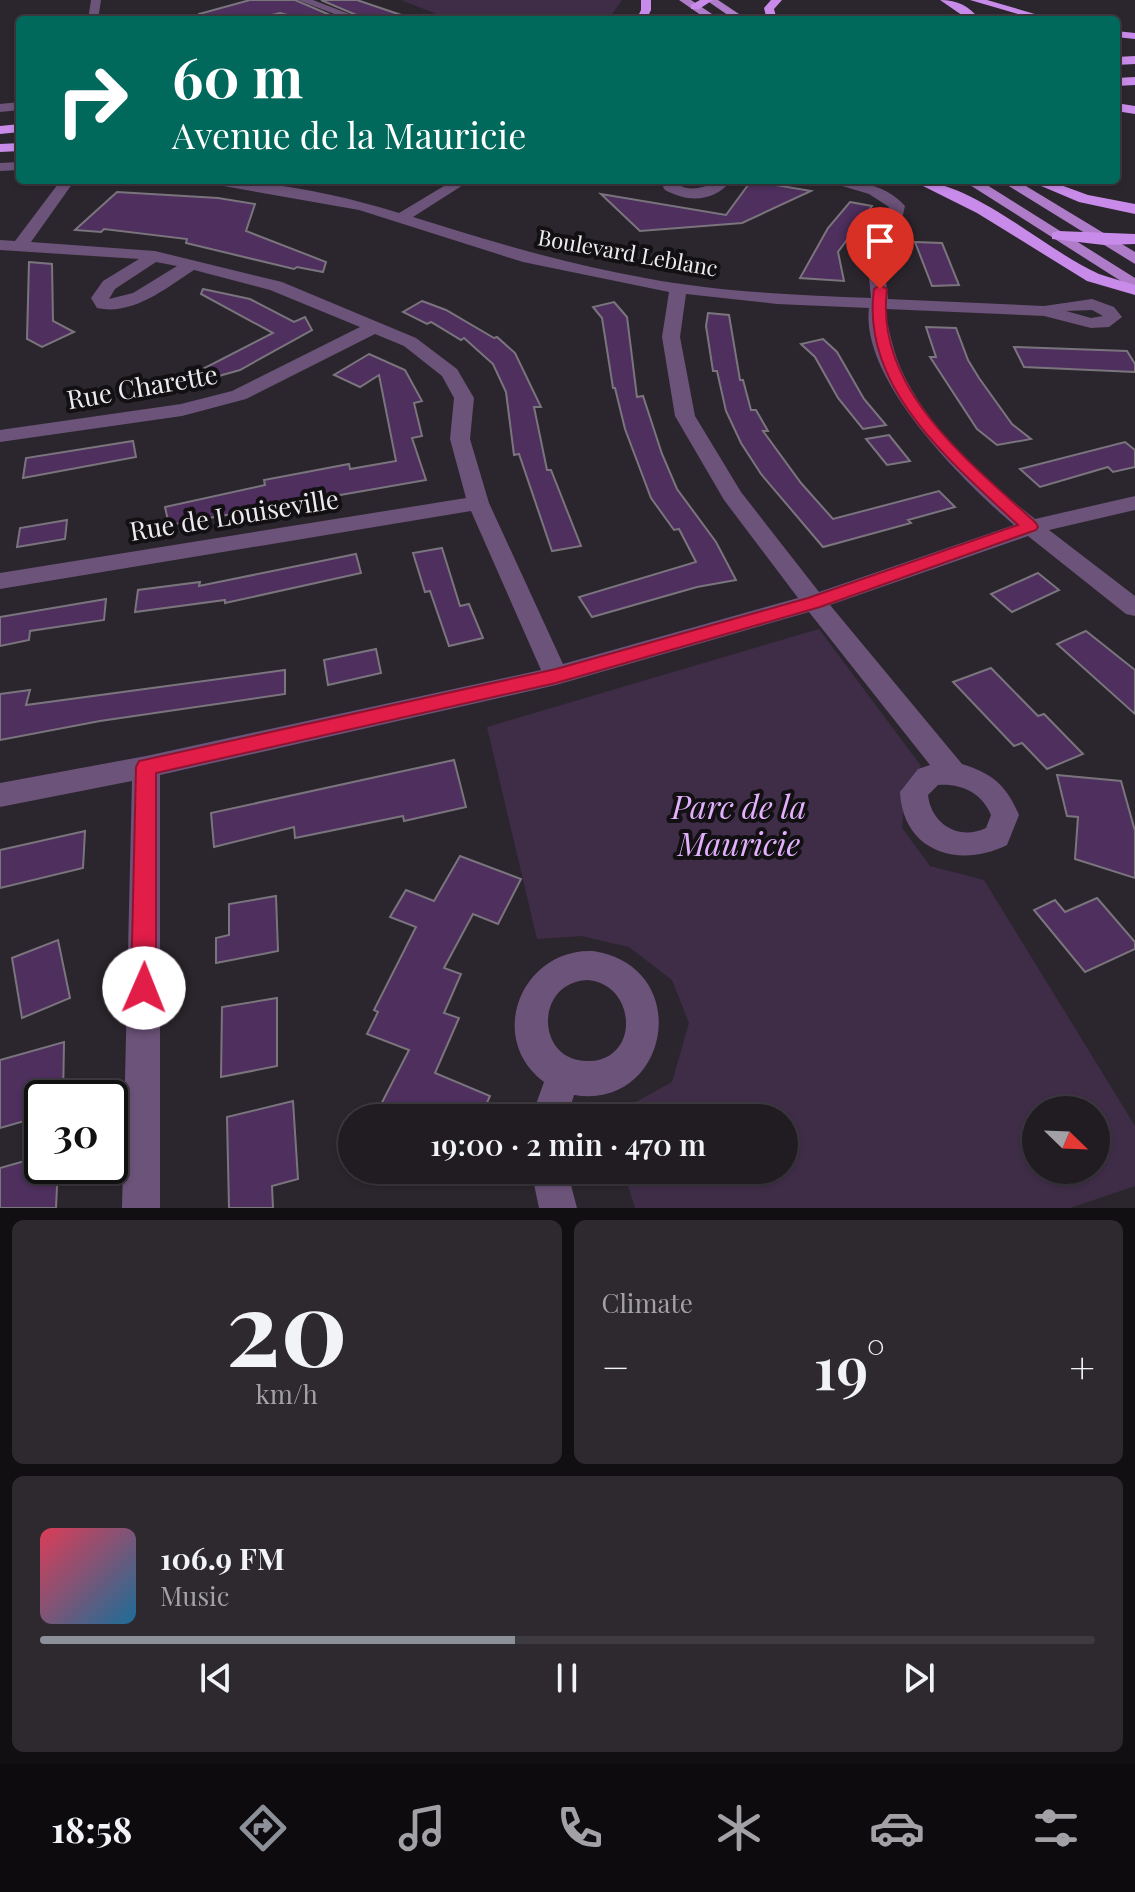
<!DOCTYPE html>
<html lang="en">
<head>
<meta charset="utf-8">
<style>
	:root { --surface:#201c22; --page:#2d292f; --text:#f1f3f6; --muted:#a2a1a5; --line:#3d3a40; --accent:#8c9099 }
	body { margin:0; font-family:"Playfair Display",serif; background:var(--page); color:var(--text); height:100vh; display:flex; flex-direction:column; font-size:30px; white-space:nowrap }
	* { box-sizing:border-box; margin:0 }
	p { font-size:26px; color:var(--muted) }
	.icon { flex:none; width:44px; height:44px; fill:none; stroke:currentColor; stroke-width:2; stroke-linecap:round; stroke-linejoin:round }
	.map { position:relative; height:1208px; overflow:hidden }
	.drawer { display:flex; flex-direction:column; gap:12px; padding:12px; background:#120f13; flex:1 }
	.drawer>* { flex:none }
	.top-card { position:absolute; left:16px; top:16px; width:1104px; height:168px; border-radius:8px; box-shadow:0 2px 6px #0004,0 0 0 2px var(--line); background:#00695c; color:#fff; overflow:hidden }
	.needle { width:52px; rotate:113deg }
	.controls { position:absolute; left:1022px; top:1096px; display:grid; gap:16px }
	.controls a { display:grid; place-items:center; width:88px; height:88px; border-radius:50%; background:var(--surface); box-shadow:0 2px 6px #0004,0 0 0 2px var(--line); font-size:40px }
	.speed { position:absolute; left:24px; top:1080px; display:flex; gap:16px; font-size:40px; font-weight:700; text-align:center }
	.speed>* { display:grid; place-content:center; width:104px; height:104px; border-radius:50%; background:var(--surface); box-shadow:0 2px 6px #0004,0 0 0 2px var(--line); line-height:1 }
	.speed .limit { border:4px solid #111; border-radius:12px; background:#fff; color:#111 }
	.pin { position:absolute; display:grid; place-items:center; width:68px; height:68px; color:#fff; margin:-82px -34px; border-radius:50% 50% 50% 0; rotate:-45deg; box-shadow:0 0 8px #0007 }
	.pin .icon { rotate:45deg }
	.me { position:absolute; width:88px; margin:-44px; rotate:1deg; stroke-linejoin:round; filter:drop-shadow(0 0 6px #0008) }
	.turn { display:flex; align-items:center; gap:28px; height:168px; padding:0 24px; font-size:36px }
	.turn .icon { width:104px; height:104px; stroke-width:2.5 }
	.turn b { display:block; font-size:56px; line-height:68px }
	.big { font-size:60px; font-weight:600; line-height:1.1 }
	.drawer .card { flex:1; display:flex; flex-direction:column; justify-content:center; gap:12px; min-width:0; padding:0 28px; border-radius:12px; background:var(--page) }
	.drawer .dial { align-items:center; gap:0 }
	.dial b { font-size:104px; line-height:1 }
	.song { display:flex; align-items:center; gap:24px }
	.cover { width:96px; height:96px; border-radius:12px; background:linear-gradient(135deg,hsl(350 70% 55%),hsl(200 70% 35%)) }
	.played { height:8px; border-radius:4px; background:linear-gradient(90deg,var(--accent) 45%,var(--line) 45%) }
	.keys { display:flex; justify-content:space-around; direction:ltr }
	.heat { display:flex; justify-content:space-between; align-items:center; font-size:44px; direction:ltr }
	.drawer .tiles { flex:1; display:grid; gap:12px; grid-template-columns:1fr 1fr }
	.card:last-child { grid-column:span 2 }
	.trip { position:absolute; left:338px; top:1104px; width:460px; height:80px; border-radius:40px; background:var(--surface); box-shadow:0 2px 6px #0004,0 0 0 2px var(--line); font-weight:600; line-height:80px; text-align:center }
	.dock { display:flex; height:128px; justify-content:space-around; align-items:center; background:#0d0b0e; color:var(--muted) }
	.dock .icon { width:56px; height:56px }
	.dock .selected { color:var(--accent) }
	.dock b { font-size:36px; color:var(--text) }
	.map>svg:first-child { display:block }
	.green { fill:#3f2d48; fill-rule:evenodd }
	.building { fill:#4e2f5e; stroke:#7a757d; stroke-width:2 }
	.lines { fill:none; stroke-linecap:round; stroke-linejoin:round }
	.minor { fill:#6c5379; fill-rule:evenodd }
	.major { fill:#af7cc9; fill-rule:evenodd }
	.highway { fill:#c98be9; fill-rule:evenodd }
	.route { fill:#e11d48; stroke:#92132f; stroke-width:2 }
	.labels { text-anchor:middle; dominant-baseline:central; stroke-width:8; stroke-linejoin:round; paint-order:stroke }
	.far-street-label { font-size:22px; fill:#edebef; stroke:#121013 }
	.street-label { font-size:26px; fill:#edebef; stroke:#121013 }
	.near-park-label { font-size:32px; font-style:italic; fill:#e2b0fc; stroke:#121013 }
</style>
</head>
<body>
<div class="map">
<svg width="1135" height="1208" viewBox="0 0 1135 1208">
	<rect width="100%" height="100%" fill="#2b262d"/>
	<!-- green -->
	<g class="green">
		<path d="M401,0h221l-14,20h-156z"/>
		<path d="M819,629l102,137 -16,21 -3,41 28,38 54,14 151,246v60l-65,22h-435l-12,-38h161v-52h-177l65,-36 17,-59 -17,-43 -43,-33 -48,-11 -44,3 -50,-212zM1036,1110h60v60h-60z"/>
	</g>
	<!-- building -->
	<g class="building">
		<path d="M250,0h45l47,20h-36l-26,-7 -29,7h-52v-6z"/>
		<path d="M321,0h36l50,17 -1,3h-38z"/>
		<path d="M751,181l60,10 -69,32 -102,8 -39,-37 125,21z"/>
		<path d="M117,192l101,6 37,6 -9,27 80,31 -3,10 -26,-5 -3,2 -108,-26 1,-4 -83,-10 -3,3 -26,-2z"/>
		<path d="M850,202l22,4 -34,46 6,29 -44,-3 28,-50z"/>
		<path d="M915,242l27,1 17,42 -27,1z"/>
		<path d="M29,262l23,2 1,57 21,11 -32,15 -15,-8z"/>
		<path d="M203,289l47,10 44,23 11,-5 7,13 -72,40 -46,13 -3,-8 82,-42 -72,-39z"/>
		<path d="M422,301l24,9 48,28 3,-1 18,16 26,54h-7l13,63h4l30,76 -29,5 -33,-97 -5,1 -8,-63 -13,-28 -29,-26 -3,2 -30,-18 -4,2 -24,-12z"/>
		<path d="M614,302l13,15 10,80 6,-1 19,58 15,35 39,53 20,38 -39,7 -105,30 -13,-20 117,-35 -17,-33 -5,1 -23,-32 -26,-69 -10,-41h-2l-11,-70 -9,-11z"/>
		<path d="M708,313l21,2 11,65h3l8,30h5l12,21h-5l38,52 32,36 106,-28 16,16 -47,13 3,3 -88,24 -62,-73 -20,-31 -15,-32 -9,-40h-4l-7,-45z"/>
		<path d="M926,327l30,1 12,32 11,18 33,46 19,15 -34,6 -20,-16 -47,-72h6z"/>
		<path d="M823,339l14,13 27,47 22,26 -23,4 -25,-31 -23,-41 -14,-13z"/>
		<path d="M1014,347l113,4 8,13v8l-111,-5z"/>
		<path d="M369,354l36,16 17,31 -8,2 8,33 -10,2 14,42 -257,45 -4,-18 100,-22 -1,-5 85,-16 1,5 46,-8 -17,-86 -19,12 -26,-12z"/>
		<path d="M889,435l21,26 -23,4 -21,-26z"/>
		<path d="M133,441l3,16 -113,21 3,-20z"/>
		<path d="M1125,442l10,8v17l-22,5 -5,-5 -68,20 -20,-18z"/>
		<path d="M67,520l-2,19 -48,8 3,-19z"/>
		<path d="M442,548l18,58 9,-2 14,34 -34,8 -19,-55 -5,1 -12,-39z"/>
		<path d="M356,554l5,19 -136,30v-3l-90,12 3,-22 62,-8 -1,4z"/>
		<path d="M1038,573l21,17 -47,22 -21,-18z"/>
		<path d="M106,599l-2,21 -74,11 -1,9 -29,6v-29z"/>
		<path d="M1086,631l49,39v44l-78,-70z"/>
		<path d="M376,649l5,24 -53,12 -4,-25z"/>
		<path d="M991,668l47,48 6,-2 39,40 -36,15 -25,-26 -8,3 -61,-64z"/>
		<path d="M285,670v24l-185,27 -100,19v-46l30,-4 -4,15z"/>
		<path d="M454,760l12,47 -62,14 -1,-5 -108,22 -1,-11 -80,20 -3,-34z"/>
		<path d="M1057,775l64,6 14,50v47l-60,-19 3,-42 -11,-1z"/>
		<path d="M85,831l-2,37 -83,20v-38z"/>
		<path d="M460,856l61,23 -23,45 -25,-10 -29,54 17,6 -17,39 15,5 -24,55 55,23 -10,22h-106l35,-68 -42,-16 11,-22 -4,-2 42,-83 -26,-10 16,-27 28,11z"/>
		<path d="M276,896l2,55 -62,12v-25l13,-3v-31z"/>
		<path d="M1097,898l38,44v7l-50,23 -51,-62 21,-10 10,12z"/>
		<path d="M58,940l12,58 -48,20 -10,-60z"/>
		<path d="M277,998v68l-56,11 1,-70z"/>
		<path d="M64,1042l-1,56h-21v18l-42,12v-68z"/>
		<path d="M293,1101l5,78 -26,7 1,22h-44l-2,-91z"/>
		<path d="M42,1156v10h16l-2,42h-56v-40z"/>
	</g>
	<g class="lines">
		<!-- minor -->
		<g class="minor">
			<path d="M91,0h10l-3,20h-10z"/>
			<path d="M298,0h15l52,20h-15z"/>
			<path d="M20,102v8l-20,2v-8z"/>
			<path d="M20,162v8l-20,1v-8z"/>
			<path d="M61,180h14l-44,62 124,9 127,31 134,56 41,31 17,29 -4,41 19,64 74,161 235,-66 -74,-98 -49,-84 -13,-79 7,-45 -146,-30 -164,-52 -147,-26 -7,-4c64,0 133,14 194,33l55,-33h17l-58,37c77,24 152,47 232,61 74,14 151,17 226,20l-4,-42 22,-49 -20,-13 -47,-14c29,0 62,2 83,26l-3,13 -19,37 5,43 156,7 48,-7 22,8 8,10 -13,10 -18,1 -47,-12 -158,-7v7c3,14 6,29 11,43 24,64 85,118 138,160l100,-23v14l-86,20 86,66v20l-9,-2 -98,-78 -198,69 132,159c30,9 45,22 57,51l-12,30c-48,24 -104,7 -107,-53l18,-23 12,-4 -121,-153 -253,73 -396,90v433h-38l10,-427 -132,26v-24l146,-27 395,-86 -70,-159 -471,78v-16l466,-75 -16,-59 4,-41 -12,-22 -38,-30 -29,-12 -129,65 -64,17 -182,26v-12l181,-26 51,-13 128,-64 -90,-37 -76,-20c-28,18 -61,46 -97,38l-6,-10 12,-17 36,-22 -139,-9v-10l15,1zM156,262l21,4 -44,27 -24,6 6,-10zM686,294l91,10 92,4c-9,72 95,174 145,217l-195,67 -78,-100 -46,-76 -15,-79zM1092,310l11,6 -12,2 -25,-7zM938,785c23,-2 44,8 53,30l-5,13c-27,13 -55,-4 -58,-33z"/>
			<path d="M666,180h14l-2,5c22,10 33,-5 54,-5 -18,22 -43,23 -67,10l-2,-3z"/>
			<path d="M593,951c103,16 76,160 -19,144l-7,23h-36l13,-36c-59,-44 -22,-134 49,-131zM587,980c49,3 54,79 3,81 -54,3 -57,-78 -3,-81z"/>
			<path d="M531,1170h36l10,38h-38z"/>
		</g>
		<!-- major -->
		<g class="major">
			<path d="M679,0h12l30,20h-13z"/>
			<path d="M706,0h12l30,20h-13z"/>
			<path d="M962,180h17l156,98v12z"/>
			<path d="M999,180h17l119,72v12z"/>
		</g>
		<!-- highway -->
		<g class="highway">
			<path d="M641,0h10v10l-5,10h-10l5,-10z"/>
			<path d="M700,0h13l-14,9h-8v-4z"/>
			<path d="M771,0h11l-8,9 3,11h-10l-3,-12z"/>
			<path d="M940,0c18,0 29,6 40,20h-11z"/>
			<path d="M970,0h17l68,20h-17z"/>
			<path d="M1116,31l19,2v6l-19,-2z"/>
			<path d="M1135,56v8l-19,1v-8z"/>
			<path d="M1135,77v8l-19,1v-8z"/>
			<path d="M1116,103l19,3v8l-19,-3z"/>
			<path d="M20,124v8l-20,2v-8z"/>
			<path d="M20,143v8l-20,1v-8z"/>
			<path d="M911,180c62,0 132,69 188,94 11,4 24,7 36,11v10l-48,-14 -110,-68z"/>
			<path d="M1027,180h20l41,15 47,9v10l-56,-12z"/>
			<path d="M1058,231l77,3v10l-31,1 -52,-6v-6z"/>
		</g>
	</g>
	<!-- route -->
	<path class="route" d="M880,285l7,4c-13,101 83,173 149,234l2,4 -2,3 -216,77 -264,76 -400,90v215l-4,8 -8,3 -9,-3 -4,-8 5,-221 3,-6 417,-92 252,-71 210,-73c-65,-62 -158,-136 -144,-236z"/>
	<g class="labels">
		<!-- far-street labels -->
		<g class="far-street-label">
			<text transform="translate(628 252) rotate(10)">Boulevard Leblanc</text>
		</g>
		<!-- street labels -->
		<g class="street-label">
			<text transform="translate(142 386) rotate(-10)">Rue Charette</text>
			<text transform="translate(234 514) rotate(-9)">Rue de Louiseville</text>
		</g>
		<!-- near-park labels -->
		<g class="near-park-label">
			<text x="739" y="805">Parc de la<tspan x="739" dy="37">Mauricie</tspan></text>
		</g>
	</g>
</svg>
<div class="controls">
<a><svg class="needle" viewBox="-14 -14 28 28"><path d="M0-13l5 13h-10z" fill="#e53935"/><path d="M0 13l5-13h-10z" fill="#a2a1a5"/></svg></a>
</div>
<div class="speed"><div class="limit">30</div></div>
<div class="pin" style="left:880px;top:289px;background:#d93025"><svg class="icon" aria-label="arrive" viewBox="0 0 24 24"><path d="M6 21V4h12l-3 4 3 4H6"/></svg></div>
<svg class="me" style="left:144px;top:988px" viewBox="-20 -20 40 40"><circle r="19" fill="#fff"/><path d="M0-13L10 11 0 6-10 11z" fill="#e11d48"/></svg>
<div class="trip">19:00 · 2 min · 470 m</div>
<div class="top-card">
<div class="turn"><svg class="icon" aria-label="right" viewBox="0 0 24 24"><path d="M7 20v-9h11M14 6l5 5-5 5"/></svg><div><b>60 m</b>Avenue de la Mauricie</div></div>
</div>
</div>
<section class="drawer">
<div class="tiles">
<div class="card dial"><b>20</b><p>km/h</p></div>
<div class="card"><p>Climate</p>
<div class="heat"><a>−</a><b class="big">19°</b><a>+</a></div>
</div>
<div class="card">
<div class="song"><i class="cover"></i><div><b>106.9 FM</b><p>Music</p></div></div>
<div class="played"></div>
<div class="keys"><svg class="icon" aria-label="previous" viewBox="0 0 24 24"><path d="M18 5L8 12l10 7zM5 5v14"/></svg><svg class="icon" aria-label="pause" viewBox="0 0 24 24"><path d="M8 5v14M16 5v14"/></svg><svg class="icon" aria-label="next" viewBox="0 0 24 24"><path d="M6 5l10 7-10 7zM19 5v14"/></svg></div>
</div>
</div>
</section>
<nav class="dock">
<b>18:58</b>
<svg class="icon selected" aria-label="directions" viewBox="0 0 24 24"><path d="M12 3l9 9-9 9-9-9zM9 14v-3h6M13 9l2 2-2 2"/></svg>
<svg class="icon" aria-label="music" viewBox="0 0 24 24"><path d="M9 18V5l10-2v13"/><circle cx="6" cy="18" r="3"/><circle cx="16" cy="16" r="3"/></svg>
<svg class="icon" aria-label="phone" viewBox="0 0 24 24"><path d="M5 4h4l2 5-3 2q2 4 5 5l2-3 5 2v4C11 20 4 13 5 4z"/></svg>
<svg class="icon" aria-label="climate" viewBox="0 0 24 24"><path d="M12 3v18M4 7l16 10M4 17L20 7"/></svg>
<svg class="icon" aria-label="car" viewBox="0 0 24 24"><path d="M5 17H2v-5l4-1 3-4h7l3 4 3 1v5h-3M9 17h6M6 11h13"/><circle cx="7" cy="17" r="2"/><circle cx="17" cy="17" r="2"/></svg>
<svg class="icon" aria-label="filters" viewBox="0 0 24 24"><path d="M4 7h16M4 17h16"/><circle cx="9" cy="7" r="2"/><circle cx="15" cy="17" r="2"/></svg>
</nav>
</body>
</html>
